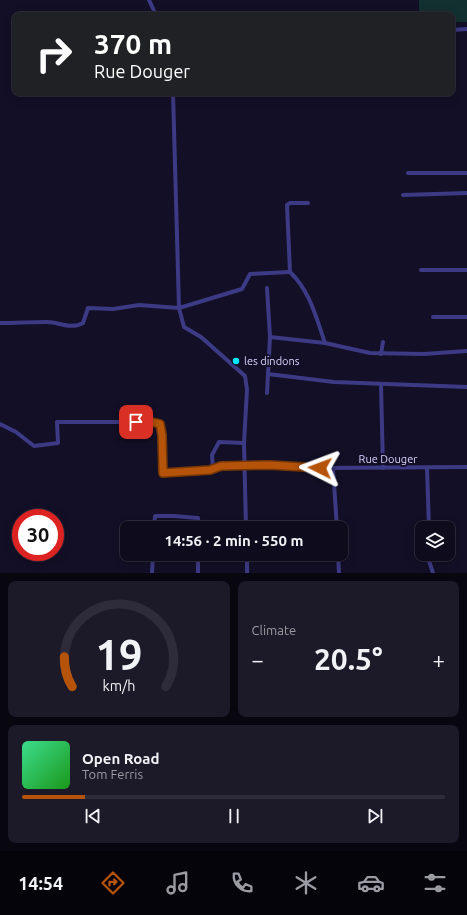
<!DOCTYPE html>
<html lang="en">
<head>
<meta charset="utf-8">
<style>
	:root { --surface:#0e0b1c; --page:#1c1929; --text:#f1f3f6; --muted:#9b9ba3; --line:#2e2b3b; --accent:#b45309 }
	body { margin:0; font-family:Ubuntu,sans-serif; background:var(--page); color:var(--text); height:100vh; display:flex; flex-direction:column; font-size:15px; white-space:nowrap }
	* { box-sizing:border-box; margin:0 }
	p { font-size:13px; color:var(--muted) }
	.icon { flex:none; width:22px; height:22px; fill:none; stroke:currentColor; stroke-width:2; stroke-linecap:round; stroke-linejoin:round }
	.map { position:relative; height:573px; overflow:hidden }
	.sheet { display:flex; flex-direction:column; gap:8px; padding:8px; background:#08060f; flex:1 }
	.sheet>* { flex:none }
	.banner { position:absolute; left:12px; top:12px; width:443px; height:84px; border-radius:8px; box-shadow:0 2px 10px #0003,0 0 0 1px var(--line); background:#202124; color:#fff; overflow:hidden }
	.fabs { position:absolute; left:415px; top:521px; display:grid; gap:8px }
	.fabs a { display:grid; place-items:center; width:40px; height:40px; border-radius:8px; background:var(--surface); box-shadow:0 2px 10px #0003,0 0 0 1px var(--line); font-size:20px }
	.speed { position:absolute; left:12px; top:509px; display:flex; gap:8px; font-size:20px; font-weight:700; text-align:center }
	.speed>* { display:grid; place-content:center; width:52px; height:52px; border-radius:50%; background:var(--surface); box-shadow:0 2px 10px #0003,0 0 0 1px var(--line); line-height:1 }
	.speed .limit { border:6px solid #d22; background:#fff; color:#111 }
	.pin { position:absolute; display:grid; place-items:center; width:34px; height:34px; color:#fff; margin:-17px; border-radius:8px; box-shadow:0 2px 6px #0006 }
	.me { position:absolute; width:44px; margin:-22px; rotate:273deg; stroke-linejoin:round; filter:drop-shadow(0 0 3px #0008) }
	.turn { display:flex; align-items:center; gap:14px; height:84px; padding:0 16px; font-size:18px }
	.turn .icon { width:52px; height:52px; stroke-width:2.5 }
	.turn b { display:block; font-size:28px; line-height:34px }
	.big { font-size:30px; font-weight:700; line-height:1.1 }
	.sheet .tile { flex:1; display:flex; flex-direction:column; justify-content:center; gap:6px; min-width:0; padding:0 14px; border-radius:8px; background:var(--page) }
	.sheet .dial { align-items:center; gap:0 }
	.dial svg { height:104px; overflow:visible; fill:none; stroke:var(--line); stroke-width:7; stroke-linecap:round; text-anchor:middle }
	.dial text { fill:var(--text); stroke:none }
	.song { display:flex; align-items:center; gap:12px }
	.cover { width:48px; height:48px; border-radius:6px; background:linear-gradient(135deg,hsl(150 70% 55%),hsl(120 70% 35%)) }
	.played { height:4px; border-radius:2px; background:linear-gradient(90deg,var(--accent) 15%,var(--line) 15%) }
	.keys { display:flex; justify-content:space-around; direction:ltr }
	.heat { display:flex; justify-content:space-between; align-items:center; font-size:22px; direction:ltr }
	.sheet .tiles { flex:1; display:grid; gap:8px; grid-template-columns:1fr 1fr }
	.tile:last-child { grid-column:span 2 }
	.trip { position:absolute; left:120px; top:521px; width:228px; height:40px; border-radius:8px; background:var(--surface); box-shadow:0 2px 10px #0003,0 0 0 1px var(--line); font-weight:700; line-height:40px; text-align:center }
	.dock { display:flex; height:64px; justify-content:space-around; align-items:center; background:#06040b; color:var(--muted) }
	.dock .icon { width:28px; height:28px }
	.dock .selected { color:var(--accent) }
	.dock b { font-size:18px; color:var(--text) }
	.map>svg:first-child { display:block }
	.green { fill:#12302f }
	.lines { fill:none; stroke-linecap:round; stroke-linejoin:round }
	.minor { stroke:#3d3a85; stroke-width:4 }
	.route-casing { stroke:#753606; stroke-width:10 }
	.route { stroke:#b45309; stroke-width:7 }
	.poi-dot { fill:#00e5ff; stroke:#130f26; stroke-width:1.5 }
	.labels { text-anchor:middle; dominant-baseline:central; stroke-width:4; stroke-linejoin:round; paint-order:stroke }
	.poi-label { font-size:11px; fill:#d9d4ff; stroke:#130f26; text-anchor:start }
	.street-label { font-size:11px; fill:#d9d4ff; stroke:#130f26 }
</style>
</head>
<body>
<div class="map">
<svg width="467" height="573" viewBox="0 0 467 573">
	<rect width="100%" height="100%" fill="#130f26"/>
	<!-- green -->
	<path class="green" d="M419,0h48v22h-15v-7h-33z"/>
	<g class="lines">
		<!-- minor -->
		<g class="minor">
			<path d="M149,0l7,15"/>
			<path d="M452,30l15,-1"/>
			<path d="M173,93l6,215 5,19 17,10 44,39 2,14 -3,53 2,85"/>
			<path d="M408,173h59"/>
			<path d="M403,195l64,-2"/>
			<path d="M308,203h-18l-3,2 3,67c20,19 26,45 35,71l45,10 54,1 43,-3"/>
			<path d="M421,270h46"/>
			<path d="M433,317h34"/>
			<path d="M0,323c16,0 31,-1 47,-1 12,0 24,8 36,1l5,-15 25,1 26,-4 40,3 63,-19 8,-15 40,-2"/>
			<path d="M270,337l55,6"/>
			<path d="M381,354l2,-12"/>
			<path d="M268,374l66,8 133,5"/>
			<path d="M381,385l2,83"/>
			<path d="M267,393l3,-56 -3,-49"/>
			<path d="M0,424l16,8 18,14 24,-3 -1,-21h95l8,2 2,11 1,38 47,-3 11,-4h25l74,2 147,-1"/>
			<path d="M333,468l4,60"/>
			<path d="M427,468l2,60"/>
			<path d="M213,469l-1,-14 7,-13 25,1"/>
			<path d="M154,528l1,-12h19l24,2 1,10"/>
			<path d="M198,554v19"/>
			<path d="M247,554v19"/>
			<path d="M338,554l1,19"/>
			<path d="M429,554v7l4,12"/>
			<path d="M152,573l1,-19"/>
		</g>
	</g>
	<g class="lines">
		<!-- route casing -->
		<g class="route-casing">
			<path id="route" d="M136,422h16l8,2 2,11 1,38 47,-3 11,-4 49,-1 50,3"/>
		</g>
		<!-- route -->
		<use href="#route" class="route"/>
	</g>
	<!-- markers -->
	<circle class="poi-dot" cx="236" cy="361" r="4"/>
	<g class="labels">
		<!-- poi labels -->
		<g class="poi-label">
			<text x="244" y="361">les dindons</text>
		</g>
		<!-- street labels -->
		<g class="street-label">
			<text x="388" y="459">Rue Douger</text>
		</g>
	</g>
</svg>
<div class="fabs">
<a><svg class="icon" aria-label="layers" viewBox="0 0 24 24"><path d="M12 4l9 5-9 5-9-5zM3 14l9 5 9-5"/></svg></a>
</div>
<div class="speed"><div class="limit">30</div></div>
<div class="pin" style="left:136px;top:422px;background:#d93025"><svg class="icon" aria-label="arrive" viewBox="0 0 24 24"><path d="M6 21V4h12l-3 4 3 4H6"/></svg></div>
<svg class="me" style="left:320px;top:468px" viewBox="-20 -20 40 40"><path d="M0-17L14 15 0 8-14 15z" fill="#b45309" stroke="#fff" stroke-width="4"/></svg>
<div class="trip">14:56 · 2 min · 550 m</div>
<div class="banner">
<div class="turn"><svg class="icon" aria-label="right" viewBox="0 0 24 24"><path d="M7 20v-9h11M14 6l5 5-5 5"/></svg><div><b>370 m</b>Rue Douger</div></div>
</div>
</div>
<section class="sheet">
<div class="tiles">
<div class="tile dial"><svg viewBox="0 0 100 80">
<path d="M14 69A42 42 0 1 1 86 69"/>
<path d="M14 69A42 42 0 0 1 8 46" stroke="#b45309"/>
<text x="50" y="56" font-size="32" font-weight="700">19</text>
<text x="50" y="72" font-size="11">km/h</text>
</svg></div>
<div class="tile"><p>Climate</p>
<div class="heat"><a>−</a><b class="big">20.5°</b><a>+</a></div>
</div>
<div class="tile">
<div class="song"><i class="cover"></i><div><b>Open Road</b><p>Tom Ferris</p></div></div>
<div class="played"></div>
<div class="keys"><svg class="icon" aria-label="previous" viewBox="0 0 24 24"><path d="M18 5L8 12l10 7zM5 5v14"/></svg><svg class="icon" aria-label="pause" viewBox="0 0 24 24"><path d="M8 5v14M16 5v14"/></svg><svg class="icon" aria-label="next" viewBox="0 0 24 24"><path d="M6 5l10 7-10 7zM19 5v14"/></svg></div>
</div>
</div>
</section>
<nav class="dock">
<b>14:54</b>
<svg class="icon selected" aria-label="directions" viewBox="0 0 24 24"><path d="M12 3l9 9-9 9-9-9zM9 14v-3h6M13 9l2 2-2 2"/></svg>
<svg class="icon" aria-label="music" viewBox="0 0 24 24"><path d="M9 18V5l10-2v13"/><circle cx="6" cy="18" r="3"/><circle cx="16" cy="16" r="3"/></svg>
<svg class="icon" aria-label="phone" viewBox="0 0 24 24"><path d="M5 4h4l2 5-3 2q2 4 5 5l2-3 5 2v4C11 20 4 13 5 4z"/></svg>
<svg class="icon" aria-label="climate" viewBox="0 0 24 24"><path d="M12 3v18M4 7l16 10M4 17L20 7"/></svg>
<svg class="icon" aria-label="car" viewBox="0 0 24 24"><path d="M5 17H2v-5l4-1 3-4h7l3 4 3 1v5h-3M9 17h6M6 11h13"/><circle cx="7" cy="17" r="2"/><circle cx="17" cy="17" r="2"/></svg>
<svg class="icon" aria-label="filters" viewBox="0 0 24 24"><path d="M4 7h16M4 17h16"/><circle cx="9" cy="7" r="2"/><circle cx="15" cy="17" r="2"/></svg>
</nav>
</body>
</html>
